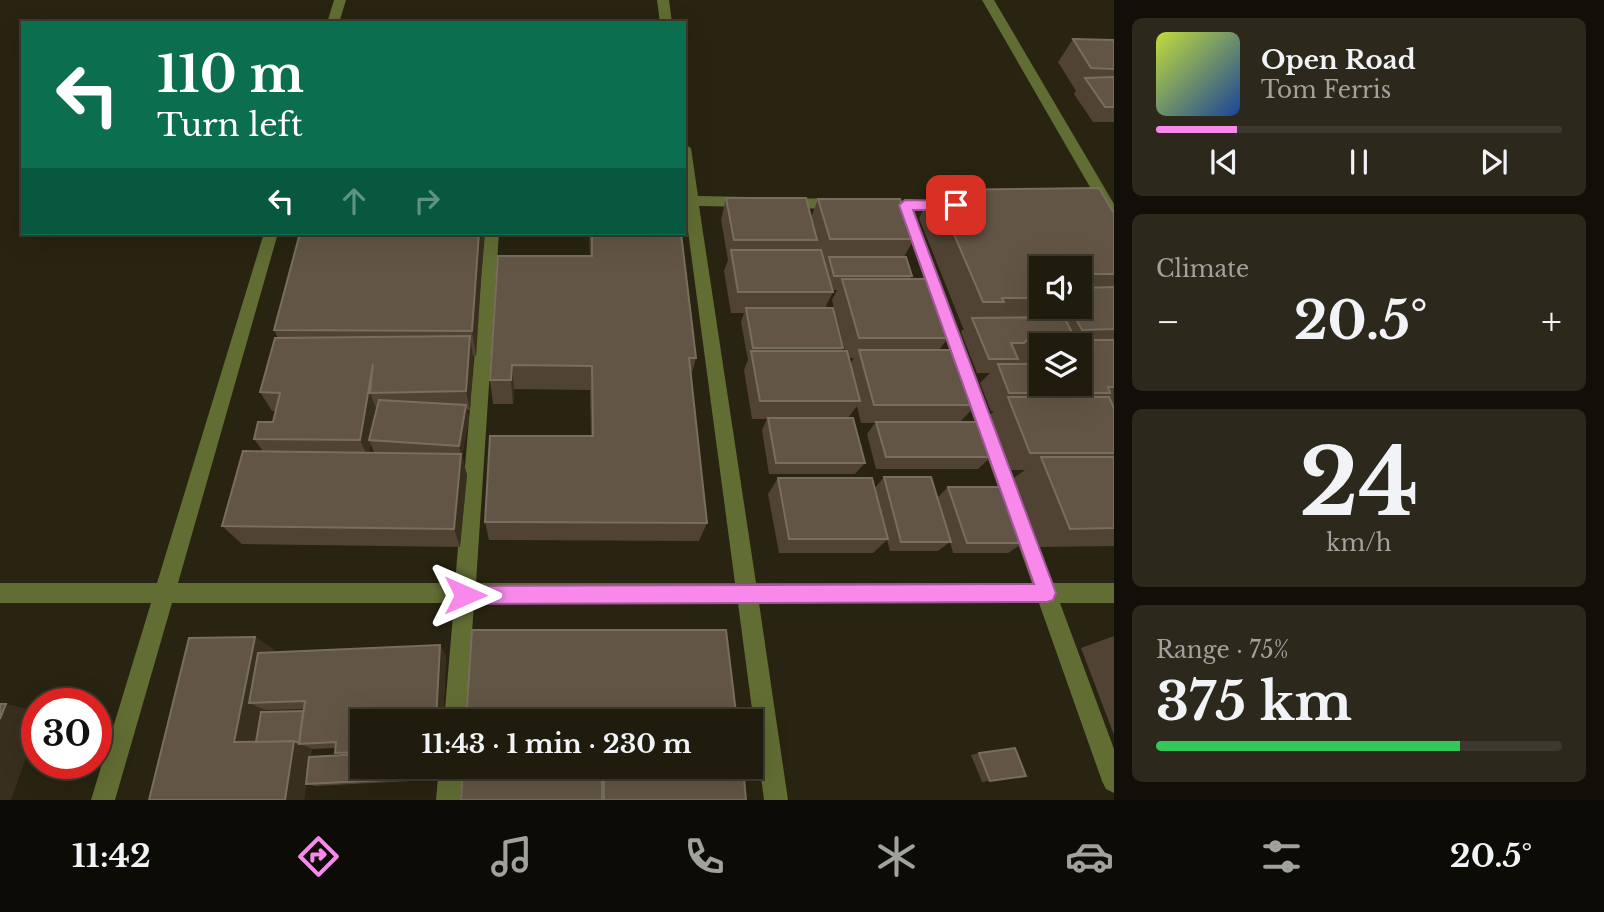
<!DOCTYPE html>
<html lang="en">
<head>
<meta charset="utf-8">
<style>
	:root { --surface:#1f1b0d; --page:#2c281b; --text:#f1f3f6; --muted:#a1a19d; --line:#3c392e; --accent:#f888ea }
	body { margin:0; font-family:"Libre Baskerville",serif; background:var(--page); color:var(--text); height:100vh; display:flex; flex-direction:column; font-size:26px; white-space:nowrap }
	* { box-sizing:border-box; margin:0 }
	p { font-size:23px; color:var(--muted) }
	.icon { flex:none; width:38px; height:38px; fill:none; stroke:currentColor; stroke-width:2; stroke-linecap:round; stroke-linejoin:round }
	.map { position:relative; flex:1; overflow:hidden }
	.side { display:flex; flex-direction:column; gap:18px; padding:18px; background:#110f07; width:490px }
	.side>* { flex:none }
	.guide { position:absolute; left:21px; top:21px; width:665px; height:214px; border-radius:0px; box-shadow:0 7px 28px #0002,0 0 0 2px var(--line); background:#0b6e4f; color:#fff; overflow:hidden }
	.tools { position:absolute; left:1029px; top:256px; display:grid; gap:14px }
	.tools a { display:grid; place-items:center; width:63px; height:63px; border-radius:0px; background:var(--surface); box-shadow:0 7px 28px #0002,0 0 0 2px var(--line); font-size:35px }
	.speed { position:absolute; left:21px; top:688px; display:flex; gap:14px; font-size:35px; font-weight:700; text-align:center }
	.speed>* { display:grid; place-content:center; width:91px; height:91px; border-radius:50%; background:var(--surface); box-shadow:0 7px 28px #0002,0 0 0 2px var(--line); line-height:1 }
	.speed .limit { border:10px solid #d22; background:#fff; color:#111 }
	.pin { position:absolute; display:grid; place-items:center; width:60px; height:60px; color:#fff; margin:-30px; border-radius:14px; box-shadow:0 4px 10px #0006 }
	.me { position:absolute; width:77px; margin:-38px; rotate:90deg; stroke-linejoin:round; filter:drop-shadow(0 0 5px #0008) }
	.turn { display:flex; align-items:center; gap:24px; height:147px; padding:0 21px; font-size:32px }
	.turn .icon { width:91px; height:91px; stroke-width:2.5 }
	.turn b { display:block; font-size:49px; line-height:60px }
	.lanes { display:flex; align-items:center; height:66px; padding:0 21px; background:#0003; justify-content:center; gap:35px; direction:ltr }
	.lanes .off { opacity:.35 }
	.big { font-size:52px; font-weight:800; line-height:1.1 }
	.side .card { flex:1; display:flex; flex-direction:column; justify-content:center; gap:10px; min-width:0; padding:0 24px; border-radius:10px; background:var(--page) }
	.side .dial { align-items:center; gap:0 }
	.dial b { font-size:91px; line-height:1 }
	.song { display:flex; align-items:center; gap:21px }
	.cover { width:84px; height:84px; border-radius:10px; background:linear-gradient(135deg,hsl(70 70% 55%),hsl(220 70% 35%)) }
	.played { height:7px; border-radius:4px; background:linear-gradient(90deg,var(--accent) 20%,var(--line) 20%) }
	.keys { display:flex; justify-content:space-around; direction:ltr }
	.heat { display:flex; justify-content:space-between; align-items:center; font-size:38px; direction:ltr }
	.charge { height:10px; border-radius:5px; background:linear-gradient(90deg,#34c759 75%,var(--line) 0) }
	.trip { position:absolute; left:350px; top:709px; width:413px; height:70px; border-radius:0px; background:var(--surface); box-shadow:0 7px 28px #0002,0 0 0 2px var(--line); font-weight:800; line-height:70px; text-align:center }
	.tabs { display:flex; height:112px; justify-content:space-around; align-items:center; background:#0c0b05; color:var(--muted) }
	.tabs .icon { width:49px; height:49px }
	.tabs .active { color:var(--accent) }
	.tabs b { font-size:32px; color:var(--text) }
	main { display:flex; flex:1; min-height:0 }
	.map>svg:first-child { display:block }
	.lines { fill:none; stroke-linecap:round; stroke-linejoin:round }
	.street { fill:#626d34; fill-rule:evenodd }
	.wall { fill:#504333; fill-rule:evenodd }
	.shaded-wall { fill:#392f1e }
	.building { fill:#625546; stroke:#786e5e; stroke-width:2; fill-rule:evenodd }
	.route { fill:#f888ea; stroke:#a15898; stroke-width:2 }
</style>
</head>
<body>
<main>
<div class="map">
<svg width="1114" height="800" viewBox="0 0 1114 800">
	<rect width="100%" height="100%" fill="#292411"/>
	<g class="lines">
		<!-- street -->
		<g class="street">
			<path d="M334,0h12l-7,23h-12z"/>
			<path d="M657,0h12l3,23h-12z"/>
			<path d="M982,0h12l120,204v17l-5,-1z"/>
			<path d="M684,144l7,4 7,48 52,1 7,5 -7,5 -51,-1 57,377h276l-134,-378 2,-4h10l142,382h62v20h-54l54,146v44l-8,-4 -4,-8 -63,-178h-280l29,197h-24l-26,-197h-264l-8,118h-22l10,-118h-282l-57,197h-24l60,-197h-151v-20h157l107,-350h14l-100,350h277l30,-350h14l-23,350h259l-51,-382z"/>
			<path d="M785,198l56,1 7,5 -7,5 -56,-1 -7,-5z"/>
			<path d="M439,766h24l-3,34h-24z"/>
		</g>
	</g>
	<!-- wall -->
	<g class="wall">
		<path d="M1073,39l41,1v82h-21l-19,-28 2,-3 -18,-29z"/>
		<path d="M935,190l179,23v333l-74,1 -26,-69 11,-8h-15l-21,-54 5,-5h-3l-11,-28 10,-10h-13l-16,-41 3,-4h-1l-44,-110zM1041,268h39v38h-39z"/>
		<path d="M726,198l85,20 7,-19 96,40 -10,18 8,19 -2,3 38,59 -9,12 37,55 -16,17 31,35 -13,12h-102l-9,-35 8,-11h-14l-4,-17 -9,12 17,45 -10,11h-86l-7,-44 5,-11h-15l-8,-49 4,-10 -7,-38 3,-9h-13l-7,-42 4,-11 -7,-40zM832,290h5l-5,10 13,51h-3l1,-3 -18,-40 8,-16zM848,358h6l-4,6z"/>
		<path d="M300,233h184l-8,123h-3l-3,54h-3l2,7 -7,40 5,18 -7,72 -218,-3 -20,-18 41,-75 -9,-12 19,-17 3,-11h-4l-12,-19 18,-54 -4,-8zM370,443l4,9 23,1h-28z"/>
		<path d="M589,233h92l15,125 -5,18 16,147 -8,18 -210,-1 -4,-18 106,-86 -1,-46 -76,-1 -1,15h-20l-3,-24 100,-124z"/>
		<path d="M884,477l53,21 11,-11 75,56 -15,10h-55l-3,-11 -12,9h-48l-3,-11 -14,13h-94l-11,-59 10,-16 97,10z"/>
		<path d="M1114,636v99l-33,-87z"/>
		<path d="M255,637l19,13 -1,2 173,3 -3,66h-81v45h69v14l-116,6 -9,-2 -2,16h-155zM263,709l2,1 39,-1 -1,2 -41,1zM336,748l-1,5 5,2 -30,2 2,-8z"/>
		<path d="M979,753l47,23 -44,6 -11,-27z"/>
		<path d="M463,766h280l3,34h-285z"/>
	</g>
	<!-- shaded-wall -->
	<g class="shaded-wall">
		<path d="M479,233h5l-8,123 -4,-25z"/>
		<path d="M470,336l3,20 -3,54 -4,-19z"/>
		<path d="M373,364l-3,29 6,15 -5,32h-2l1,3 -2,14 -8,-17z"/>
		<path d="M512,365l2,24 -1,15 -2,-24z"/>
		<path d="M466,405l3,12 -7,40 5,18 -7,72 -6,-18 7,-74 -2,-9z"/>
		<path d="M255,637l19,13 -10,52 -15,1 14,6 -8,40 -21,-7z"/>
		<path d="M440,645l6,10 -3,66h-7z"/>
		<path d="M6,704l31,7v16l-26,73h-11v-81z"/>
		<path d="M294,741l18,8 -8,51h-19z"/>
		<path d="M426,766h5v14l-5,-2z"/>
	</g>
	<!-- building -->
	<g class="building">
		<path d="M1073,39l41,1v29l-23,-1z"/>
		<path d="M1114,77v30h-9l-20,-29z"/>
		<path d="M1099,188l15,25v61h-34v-6h-39v30h-39l2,4h-21l-48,-112z"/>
		<path d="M726,198h80l11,42h-83z"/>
		<path d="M818,199h82l14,40h-84z"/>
		<path d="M300,233h179l-7,98 -198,-1z"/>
		<path d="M592,233h89l15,125h-7l18,165 -222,-1 5,-86h103l-1,-70 -80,-1 -1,15h-21l8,-124h94z"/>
		<path d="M731,250h90l12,42h-95z"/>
		<path d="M829,257h77l6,19h-78z"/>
		<path d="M842,279h85l21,59h-89z"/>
		<path d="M1114,287v42l-32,1 -13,-24h11v-18z"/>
		<path d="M746,308h87l10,40h-90z"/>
		<path d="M1064,317l12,23h-49l-3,3h-13l7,16h-29l-17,-41z"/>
		<path d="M470,336l-4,55 -96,2 3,-29 -13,76 -106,-1 4,-17h15l7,-29 -20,-1 15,-54z"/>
		<path d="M1027,340h87v47h-6l2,6h-101l-11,-29h39zM1041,345h39v38h-39z"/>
		<path d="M859,350h97l20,55h-102z"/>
		<path d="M751,351h96l13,50h-100z"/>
		<path d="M1008,397h101l5,11v45h-84z"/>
		<path d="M379,400l87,5 -7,41 -90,-6z"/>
		<path d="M768,418h85l12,45h-89z"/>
		<path d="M876,422h102l13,35h-105z"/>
		<path d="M243,451l218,3 -7,75 -232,-3z"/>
		<path d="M1041,457h73v71l-44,1z"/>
		<path d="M884,477h47l20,65h-50z"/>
		<path d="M778,478h94l16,61h-99z"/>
		<path d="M948,487h54l21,56h-56z"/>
		<path d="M472,630h254l11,91h-271z"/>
		<path d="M255,637l-21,105 60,-1 -9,59h-136l40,-162z"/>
		<path d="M440,645l-4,76h-74v31l-27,1 1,-11 -37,2 6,-43 -56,2 9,-50z"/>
		<path d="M0,704h6l-6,15z"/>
		<path d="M303,711l-4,32 -5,-2 -38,1 5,-30z"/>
		<path d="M1015,748l11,28 -36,5 -11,-28z"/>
		<path d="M362,754v12h64v12l-120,6 3,-27z"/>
		<path d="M463,766h139v34h-141z"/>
		<path d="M604,766h139l3,34h-142z"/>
	</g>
	<!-- route -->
	<path class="route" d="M905,200l51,1 6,4 -6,5h-43l143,383 -3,7 -6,2 -582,2 -7,-3 -3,-6 3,-7 7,-2 569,-2 -135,-379z"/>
</svg>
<div class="tools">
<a><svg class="icon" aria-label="sound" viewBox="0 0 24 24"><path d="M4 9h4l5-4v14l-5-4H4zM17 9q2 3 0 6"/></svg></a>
<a><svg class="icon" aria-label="layers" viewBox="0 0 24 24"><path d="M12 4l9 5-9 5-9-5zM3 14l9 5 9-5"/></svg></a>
</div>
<div class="speed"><div class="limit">30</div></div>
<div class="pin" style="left:956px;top:205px;background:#d93025"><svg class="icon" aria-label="arrive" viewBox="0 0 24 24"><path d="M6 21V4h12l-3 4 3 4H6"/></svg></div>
<svg class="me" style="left:465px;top:595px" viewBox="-20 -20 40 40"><path d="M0-17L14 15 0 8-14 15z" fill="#f888ea" stroke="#fff" stroke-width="4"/></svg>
<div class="trip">11:43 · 1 min · 230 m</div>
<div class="guide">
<div class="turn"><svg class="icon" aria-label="left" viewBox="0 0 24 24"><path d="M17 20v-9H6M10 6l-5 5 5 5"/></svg><div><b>110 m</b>Turn left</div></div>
<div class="lanes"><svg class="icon" aria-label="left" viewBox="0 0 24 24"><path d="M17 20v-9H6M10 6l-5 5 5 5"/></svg><svg class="icon off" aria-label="ahead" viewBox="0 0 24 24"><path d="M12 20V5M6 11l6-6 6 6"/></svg><svg class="icon off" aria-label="right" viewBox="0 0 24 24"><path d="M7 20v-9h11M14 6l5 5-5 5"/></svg></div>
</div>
</div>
<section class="side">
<div class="card">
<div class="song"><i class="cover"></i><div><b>Open Road</b><p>Tom Ferris</p></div></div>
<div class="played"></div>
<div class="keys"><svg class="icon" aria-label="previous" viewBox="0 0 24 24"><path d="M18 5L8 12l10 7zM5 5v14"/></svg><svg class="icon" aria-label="pause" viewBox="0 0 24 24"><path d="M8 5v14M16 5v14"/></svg><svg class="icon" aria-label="next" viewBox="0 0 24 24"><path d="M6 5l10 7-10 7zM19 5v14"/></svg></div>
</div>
<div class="card"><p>Climate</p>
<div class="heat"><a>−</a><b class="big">20.5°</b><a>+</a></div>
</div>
<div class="card dial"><b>24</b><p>km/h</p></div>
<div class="card"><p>Range · 75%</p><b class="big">375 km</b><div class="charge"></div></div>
</section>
</main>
<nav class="tabs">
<b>11:42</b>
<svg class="icon active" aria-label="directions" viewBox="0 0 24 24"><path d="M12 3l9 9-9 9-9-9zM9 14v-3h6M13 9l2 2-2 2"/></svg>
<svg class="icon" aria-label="music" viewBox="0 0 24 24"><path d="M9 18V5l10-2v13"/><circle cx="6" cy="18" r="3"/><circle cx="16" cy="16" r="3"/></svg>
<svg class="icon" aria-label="phone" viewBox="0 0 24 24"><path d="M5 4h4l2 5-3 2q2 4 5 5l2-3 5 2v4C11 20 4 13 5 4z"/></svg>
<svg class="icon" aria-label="climate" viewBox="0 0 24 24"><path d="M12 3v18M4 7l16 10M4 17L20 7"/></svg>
<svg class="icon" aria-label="car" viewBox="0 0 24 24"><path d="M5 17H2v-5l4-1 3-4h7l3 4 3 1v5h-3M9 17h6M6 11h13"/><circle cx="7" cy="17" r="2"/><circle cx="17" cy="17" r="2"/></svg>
<svg class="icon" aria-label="filters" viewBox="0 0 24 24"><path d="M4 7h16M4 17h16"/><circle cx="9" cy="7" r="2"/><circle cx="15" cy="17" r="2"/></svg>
<b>20.5°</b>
</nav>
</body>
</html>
